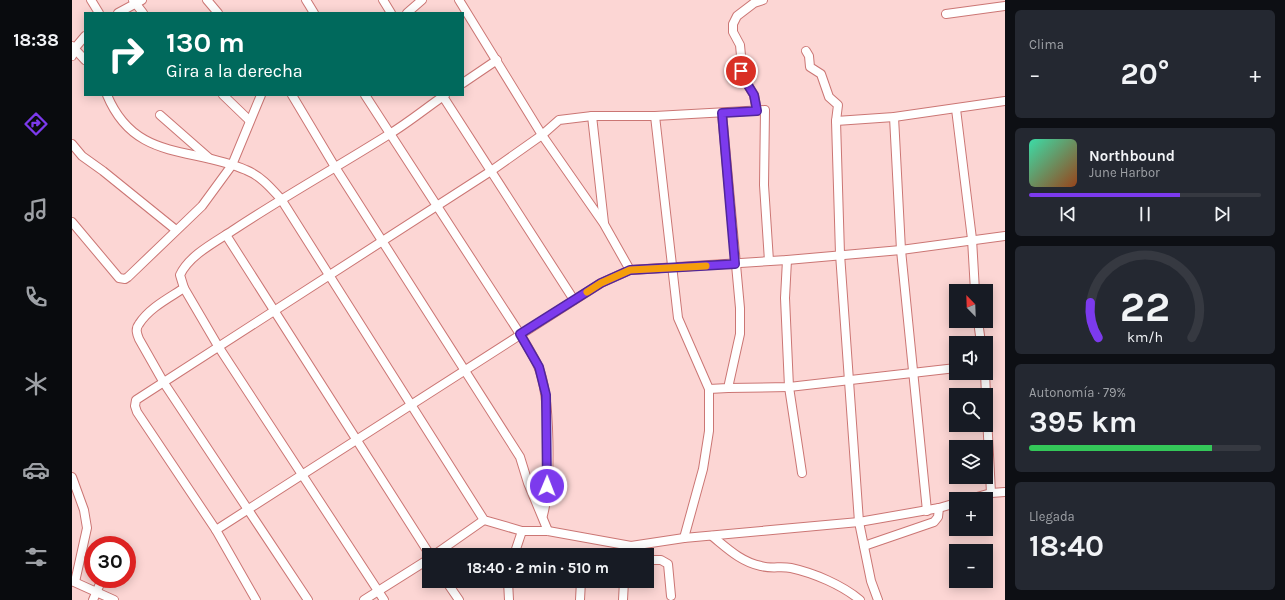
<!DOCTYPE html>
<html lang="es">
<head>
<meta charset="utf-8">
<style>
	:root { --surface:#171b24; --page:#242831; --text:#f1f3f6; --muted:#9ea1a6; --line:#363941; --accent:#7c3aed }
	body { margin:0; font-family:Karla,sans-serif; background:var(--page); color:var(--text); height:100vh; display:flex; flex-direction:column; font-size:15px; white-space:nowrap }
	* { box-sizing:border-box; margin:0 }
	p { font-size:13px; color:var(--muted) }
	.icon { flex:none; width:22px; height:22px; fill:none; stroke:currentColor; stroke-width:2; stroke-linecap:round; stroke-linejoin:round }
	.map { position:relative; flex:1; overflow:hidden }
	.panel { display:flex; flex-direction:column; gap:10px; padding:10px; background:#0d0f14; width:280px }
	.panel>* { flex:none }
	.top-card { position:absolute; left:12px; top:12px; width:380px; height:84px; border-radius:0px; box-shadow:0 2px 10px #0003; background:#00695c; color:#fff; overflow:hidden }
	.needle { width:26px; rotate:337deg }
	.fabs { position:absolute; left:877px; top:284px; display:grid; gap:8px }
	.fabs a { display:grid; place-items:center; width:44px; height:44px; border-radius:0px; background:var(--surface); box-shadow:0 2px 10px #0003; font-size:20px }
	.speed { position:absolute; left:12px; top:536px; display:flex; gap:8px; font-size:20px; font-weight:700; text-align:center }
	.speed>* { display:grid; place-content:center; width:52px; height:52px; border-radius:50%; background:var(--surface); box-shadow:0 2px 10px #0003; line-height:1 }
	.speed .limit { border:6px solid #d22; background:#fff; color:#111 }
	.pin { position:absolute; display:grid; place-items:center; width:34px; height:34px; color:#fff; margin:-17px; border:2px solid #fff; border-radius:50%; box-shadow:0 1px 4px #0007 }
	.me { position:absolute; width:44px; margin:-22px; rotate:1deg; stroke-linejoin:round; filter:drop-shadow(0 0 3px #0008) }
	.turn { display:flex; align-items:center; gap:14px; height:84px; padding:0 16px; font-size:18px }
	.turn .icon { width:52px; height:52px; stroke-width:2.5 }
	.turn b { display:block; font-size:28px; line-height:34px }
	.big { font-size:30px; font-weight:700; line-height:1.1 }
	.panel .card { flex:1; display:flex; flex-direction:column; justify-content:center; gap:6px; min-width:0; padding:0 14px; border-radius:6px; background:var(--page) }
	.panel .dial { align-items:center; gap:0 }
	.dial svg { height:104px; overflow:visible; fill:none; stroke:var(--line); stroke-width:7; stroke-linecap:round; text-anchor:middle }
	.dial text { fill:var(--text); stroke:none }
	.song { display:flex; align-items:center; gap:12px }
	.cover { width:48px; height:48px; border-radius:6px; background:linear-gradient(135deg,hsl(160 70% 55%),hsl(20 70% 35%)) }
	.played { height:4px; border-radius:2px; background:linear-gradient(90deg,var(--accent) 65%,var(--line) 65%) }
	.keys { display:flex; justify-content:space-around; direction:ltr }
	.heat { display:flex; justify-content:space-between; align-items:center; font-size:22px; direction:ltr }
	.charge { height:6px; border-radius:3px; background:linear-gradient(90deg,#34c759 79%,var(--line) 0) }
	.trip { position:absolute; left:350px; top:548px; width:232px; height:40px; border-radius:0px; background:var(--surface); box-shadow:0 2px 10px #0003; font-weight:700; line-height:40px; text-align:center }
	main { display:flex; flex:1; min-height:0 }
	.tab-bar { display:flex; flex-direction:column; width:72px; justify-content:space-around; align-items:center; background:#090b0e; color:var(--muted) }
	.tab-bar .icon { width:28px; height:28px }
	.tab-bar .on { color:var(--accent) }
	.tab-bar b { font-size:18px; color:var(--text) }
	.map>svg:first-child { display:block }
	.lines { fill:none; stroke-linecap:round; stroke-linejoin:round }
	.street-casing { stroke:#cb7674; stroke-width:10 }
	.street { stroke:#fff; stroke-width:8 }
	.route-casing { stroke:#51269a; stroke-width:10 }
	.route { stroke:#7c3aed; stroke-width:7 }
	.slow { stroke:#f59e0b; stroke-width:7 }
</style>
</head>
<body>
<main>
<nav class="tab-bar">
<b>18:38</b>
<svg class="icon on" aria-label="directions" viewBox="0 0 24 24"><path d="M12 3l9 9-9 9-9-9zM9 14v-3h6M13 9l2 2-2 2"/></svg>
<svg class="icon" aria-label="music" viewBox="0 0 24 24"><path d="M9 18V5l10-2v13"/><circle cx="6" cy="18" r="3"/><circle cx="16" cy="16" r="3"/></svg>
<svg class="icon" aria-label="phone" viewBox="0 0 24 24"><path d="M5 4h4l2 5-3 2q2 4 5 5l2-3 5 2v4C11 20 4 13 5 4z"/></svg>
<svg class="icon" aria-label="climate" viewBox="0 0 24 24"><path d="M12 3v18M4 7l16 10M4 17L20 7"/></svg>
<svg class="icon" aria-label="car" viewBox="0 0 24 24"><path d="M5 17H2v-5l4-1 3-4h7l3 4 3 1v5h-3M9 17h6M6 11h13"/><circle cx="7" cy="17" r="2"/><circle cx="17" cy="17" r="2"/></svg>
<svg class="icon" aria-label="filters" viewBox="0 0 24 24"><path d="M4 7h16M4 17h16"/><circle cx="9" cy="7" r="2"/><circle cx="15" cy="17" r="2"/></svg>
</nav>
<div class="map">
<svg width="933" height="600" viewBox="0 0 933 600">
	<rect width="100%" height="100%" fill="#fcd6d4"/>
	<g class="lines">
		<!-- street casing -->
		<g class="street-casing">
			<g id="street">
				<path d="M19,0l8,13"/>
				<path d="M61,0l10,13"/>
				<path d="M135,0l11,13"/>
				<path d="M234,0l8,13"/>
				<path d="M311,0l8,13"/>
				<path d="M387,0l83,135 62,89 26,46"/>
				<path d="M46,13l24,-13"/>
				<path d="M335,13l15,-13"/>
				<path d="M874,14l59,-8"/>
				<path d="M0,46l13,14"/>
				<path d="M734,51l3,5 1,11 11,7 8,23 9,8 -2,16"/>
				<path d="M0,56l3,-8 10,-12"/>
				<path d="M391,83l34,-23"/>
				<path d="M35,95c28,67 84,51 139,75 15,6 25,18 35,29l203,321 38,11h26l83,15 53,-8 175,-16 80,-14 17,-5"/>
				<path d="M151,95l26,25"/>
				<path d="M220,95l43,72 185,290 8,26 20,48"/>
				<path d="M293,95l155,239c6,10 13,21 18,32 13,29 13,119 5,149"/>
				<path d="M370,95l132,205"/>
				<path d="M884,109l16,130 3,52"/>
				<path d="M685,111l-3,-16 -11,-18 -3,-32 -7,-13v-8l4,-8 17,-13 9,-3"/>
				<path d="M88,115l49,43"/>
				<path d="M520,116l12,107"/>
				<path d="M583,116l23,202 31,71v42l-6,38 -19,69"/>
				<path d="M822,117l7,133 26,261"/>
				<path d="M0,144l10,12 21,15 73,59"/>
				<path d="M0,222l47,56 6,1 3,-2 74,-71 30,-41 29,-70"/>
				<path d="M154,235l204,320"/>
				<path d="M715,260l-2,38 4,89 13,86"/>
				<path d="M112,288c-15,10 -35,20 -45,36 -4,5 -2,10 0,15l25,44 144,217"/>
				<path d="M906,321l3,22"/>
				<path d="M913,373l1,22"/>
				<path d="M656,388l61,-1 167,-19"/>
				<path d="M637,389l19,-1 12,-54v-26l-18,-195"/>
				<path d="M914,398l5,95"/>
				<path d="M0,477l12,33 3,18 -12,54"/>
				<path d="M898,499l21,-6 14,-1"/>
				<path d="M144,530l385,-247 29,-13 157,-10 114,-10 104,-14"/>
				<path d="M640,536c15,12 29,26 49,30 10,3 20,0 30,2 23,5 51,17 69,32"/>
				<path d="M792,546l70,-24 4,-5 1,-9"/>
				<path d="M362,555l50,-35"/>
				<path d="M442,555l8,-24"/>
				<path d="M557,555l2,-9"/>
				<path d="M575,560h14l7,4 3,32"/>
				<path d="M0,581l42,19"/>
				<path d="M374,581l13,19"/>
				<path d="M436,581l1,19"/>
				<path d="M21,600l9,-21"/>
				<path d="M184,600l-40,-70 -79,-118 -2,-6 1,-6 355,-229 51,-36 17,-15 33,-4h63l110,-6 -1,75 5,76"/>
				<path d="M292,600l65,-41"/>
				<path d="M312,600l-166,-254 -34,-58 -4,-13c9,-20 37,-34 55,-46 50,-33 102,-62 153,-94 20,-12 38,-27 57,-40"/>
				<path d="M508,600l1,-19"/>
				<path d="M551,600l1,-19"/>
				<path d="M806,600l-7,-19 -12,-59 -19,-268 -4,-133 58,-4 111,-16"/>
			</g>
		</g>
		<!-- street -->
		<use href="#street" class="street"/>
	</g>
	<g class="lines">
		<!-- route casing -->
		<g class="route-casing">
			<path id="route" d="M475,486l-1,-91 -7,-28 -19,-33 81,-51 29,-13 105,-6 -13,-151 35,-2 -3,-16 -11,-18 -2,-6"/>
		</g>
		<!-- route -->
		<use href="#route" class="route"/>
		<!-- slow -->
		<path class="slow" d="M515,292l14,-9 29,-13 76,-4"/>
	</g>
</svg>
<div class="fabs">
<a><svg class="needle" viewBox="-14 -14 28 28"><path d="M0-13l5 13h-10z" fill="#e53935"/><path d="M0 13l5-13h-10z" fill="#9ea1a6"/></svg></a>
<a><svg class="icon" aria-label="sound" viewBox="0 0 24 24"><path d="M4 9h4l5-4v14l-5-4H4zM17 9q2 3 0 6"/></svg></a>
<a><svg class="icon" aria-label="search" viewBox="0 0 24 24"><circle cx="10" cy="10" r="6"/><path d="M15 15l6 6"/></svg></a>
<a><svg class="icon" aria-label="layers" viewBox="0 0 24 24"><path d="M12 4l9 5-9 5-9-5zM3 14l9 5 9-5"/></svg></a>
<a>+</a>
<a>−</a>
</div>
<div class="speed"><div class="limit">30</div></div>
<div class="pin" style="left:669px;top:71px;background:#d93025"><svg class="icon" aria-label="arrive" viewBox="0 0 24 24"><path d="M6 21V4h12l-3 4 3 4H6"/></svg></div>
<svg class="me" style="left:475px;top:486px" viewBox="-20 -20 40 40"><circle r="17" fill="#7c3aed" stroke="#fff" stroke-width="3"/><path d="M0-11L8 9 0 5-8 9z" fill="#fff"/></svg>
<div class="trip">18:40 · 2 min · 510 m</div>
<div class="top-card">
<div class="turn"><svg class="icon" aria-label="right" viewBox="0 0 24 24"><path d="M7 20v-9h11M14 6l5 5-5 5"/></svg><div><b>130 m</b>Gira a la derecha</div></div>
</div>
</div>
<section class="panel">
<div class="card"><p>Clima</p>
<div class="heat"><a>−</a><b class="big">20°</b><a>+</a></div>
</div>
<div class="card">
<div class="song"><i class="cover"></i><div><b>Northbound</b><p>June Harbor</p></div></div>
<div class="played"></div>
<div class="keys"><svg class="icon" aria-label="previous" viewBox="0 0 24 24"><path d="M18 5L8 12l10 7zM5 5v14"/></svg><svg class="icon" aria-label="pause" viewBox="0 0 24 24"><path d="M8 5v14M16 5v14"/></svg><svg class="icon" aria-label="next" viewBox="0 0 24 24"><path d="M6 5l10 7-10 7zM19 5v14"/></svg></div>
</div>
<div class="card dial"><svg viewBox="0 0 100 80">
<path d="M14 69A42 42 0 1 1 86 69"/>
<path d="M14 69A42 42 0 0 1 8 42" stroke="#7c3aed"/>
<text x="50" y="56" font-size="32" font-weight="700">22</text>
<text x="50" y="72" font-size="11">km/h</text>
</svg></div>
<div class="card"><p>Autonomía · 79%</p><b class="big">395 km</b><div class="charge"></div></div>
<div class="card"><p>Llegada</p><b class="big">18:40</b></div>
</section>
</main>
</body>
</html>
